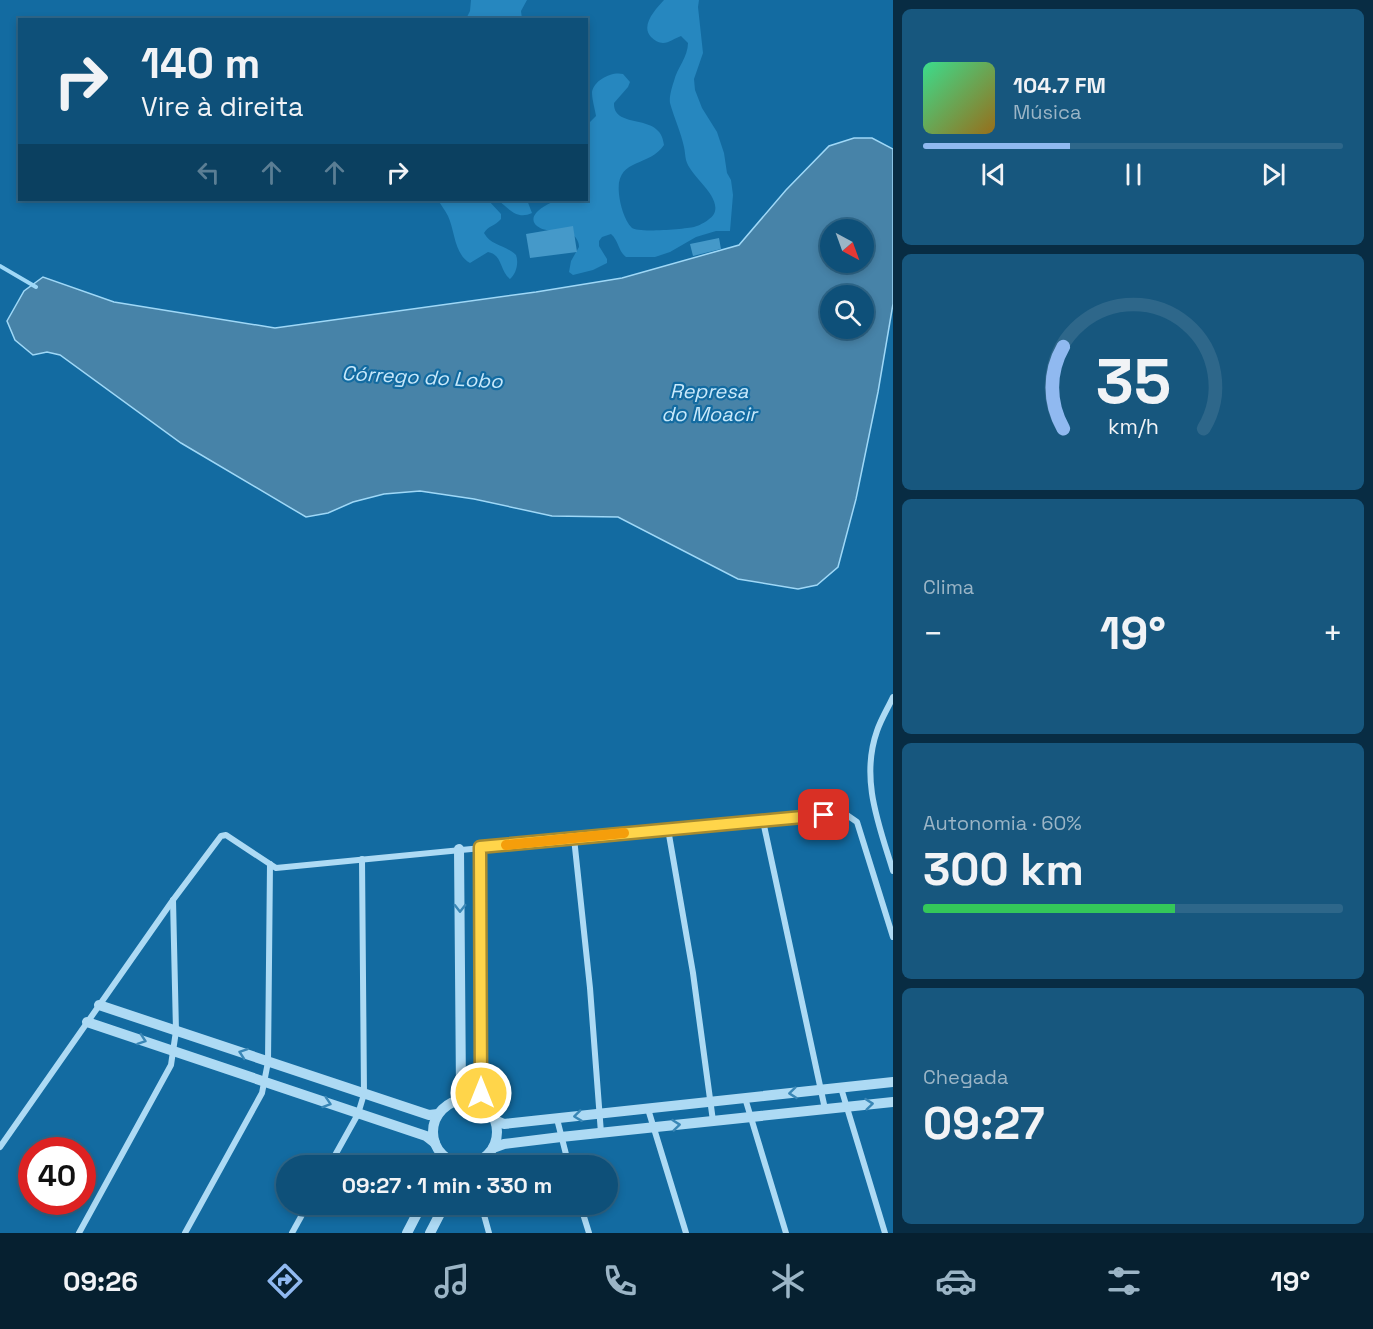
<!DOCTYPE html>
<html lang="pt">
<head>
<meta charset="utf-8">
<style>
	:root { --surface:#0e5079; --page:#17577e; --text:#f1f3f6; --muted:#9bb5c6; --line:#2e678a; --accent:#90b9f0 }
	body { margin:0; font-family:"Space Grotesk",sans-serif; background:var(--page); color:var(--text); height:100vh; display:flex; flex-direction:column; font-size:22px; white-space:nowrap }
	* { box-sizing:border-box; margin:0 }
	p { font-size:20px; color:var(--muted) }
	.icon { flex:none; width:33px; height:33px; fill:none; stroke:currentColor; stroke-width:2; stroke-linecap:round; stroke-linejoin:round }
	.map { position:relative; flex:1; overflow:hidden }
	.drawer { display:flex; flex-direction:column; gap:9px; padding:9px; background:#082c43; width:480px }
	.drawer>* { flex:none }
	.hud { position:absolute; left:18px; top:18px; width:570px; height:183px; border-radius:0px; box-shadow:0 3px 9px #0003,0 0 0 2px var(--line); background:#0e5079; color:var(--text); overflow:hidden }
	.needle { width:39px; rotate:139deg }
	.controls { position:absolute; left:820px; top:219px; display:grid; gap:12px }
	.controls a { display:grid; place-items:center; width:54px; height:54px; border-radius:50%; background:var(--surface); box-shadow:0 3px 9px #0003,0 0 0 2px var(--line); font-size:30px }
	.speed { position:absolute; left:18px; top:1137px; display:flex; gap:12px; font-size:30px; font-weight:700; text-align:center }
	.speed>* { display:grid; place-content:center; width:78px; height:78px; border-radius:50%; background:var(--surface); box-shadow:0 3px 9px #0003,0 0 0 2px var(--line); line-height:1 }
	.speed .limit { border:9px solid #d22; background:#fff; color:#111 }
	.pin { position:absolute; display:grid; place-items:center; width:51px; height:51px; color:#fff; margin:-26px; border-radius:12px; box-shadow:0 3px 9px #0006 }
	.me { position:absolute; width:66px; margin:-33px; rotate:0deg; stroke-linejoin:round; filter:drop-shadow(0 0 4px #0008) }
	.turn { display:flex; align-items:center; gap:21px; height:126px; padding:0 24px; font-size:27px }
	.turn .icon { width:78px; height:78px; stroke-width:2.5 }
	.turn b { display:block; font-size:42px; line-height:51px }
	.lanes { display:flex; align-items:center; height:57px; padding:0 24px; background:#0003; justify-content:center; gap:30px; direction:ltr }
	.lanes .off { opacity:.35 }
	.big { font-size:45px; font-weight:700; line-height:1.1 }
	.drawer .tile { flex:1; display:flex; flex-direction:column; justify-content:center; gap:9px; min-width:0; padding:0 21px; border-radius:9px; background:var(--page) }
	.drawer .dial { align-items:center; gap:0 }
	.dial svg { height:156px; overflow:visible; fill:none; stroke:var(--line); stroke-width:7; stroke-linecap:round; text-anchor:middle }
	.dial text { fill:var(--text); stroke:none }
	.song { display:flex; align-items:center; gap:18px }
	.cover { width:72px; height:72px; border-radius:9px; background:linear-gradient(135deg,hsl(150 70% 55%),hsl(40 70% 35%)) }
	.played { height:6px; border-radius:3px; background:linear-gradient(90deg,var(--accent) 35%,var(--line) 35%) }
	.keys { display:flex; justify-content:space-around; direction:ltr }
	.heat { display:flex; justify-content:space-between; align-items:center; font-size:33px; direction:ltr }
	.charge { height:9px; border-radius:4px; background:linear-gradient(90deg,#34c759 60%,var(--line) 0) }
	.trip { position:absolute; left:276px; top:1155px; width:342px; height:60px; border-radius:30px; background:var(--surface); box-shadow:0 3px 9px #0003,0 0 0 2px var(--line); font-weight:700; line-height:60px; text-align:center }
	.menu { display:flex; height:96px; justify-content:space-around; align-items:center; background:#062030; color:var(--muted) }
	.menu .icon { width:42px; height:42px }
	.menu .on { color:var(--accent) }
	.menu b { font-size:27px; color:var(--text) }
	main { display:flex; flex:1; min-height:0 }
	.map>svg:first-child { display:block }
	.green { fill:#2687bf }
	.water { fill:#4783a8; stroke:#9fd8f7; stroke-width:1.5; fill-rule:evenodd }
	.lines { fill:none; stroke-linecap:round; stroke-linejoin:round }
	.stream { stroke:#9fd8f7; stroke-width:4 }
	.building { fill:#4599c9 }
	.minor { stroke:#addaf4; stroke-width:6 }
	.tertiary { stroke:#addaf4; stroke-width:10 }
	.oneway { stroke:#3a87b6 }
	.route-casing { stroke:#a68a30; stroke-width:15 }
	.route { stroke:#ffd54a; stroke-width:10 }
	.slow { stroke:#f59e0b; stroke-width:10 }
	.labels { text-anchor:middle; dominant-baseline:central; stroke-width:4.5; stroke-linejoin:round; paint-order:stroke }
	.water-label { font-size:20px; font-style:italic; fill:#c8e9fb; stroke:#136ba1 }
</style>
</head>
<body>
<main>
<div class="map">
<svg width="893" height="1233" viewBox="0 0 893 1233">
	<rect width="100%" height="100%" fill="#136ba1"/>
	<!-- green -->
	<g class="green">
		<path d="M471,0h56l-6,11 1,8h-56l4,-8z"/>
		<path d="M664,0h35l-1,7 5,46 -9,26 1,11 7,18 15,24 7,21 3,20 4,7 2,15 -3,36h-14l-20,6 -26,15 -15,5h-29c-8,-6 -7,-16 -15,-23l-9,3 -3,4v5l8,13v4l-14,7 -20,5 -4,-3 2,-11 8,-14c0,-4 -2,-9 -6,-12 -10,-7 -26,-1 -36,-9 -13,-11 13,-24 21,-26 8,-3 20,0 28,0l1,-75 9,-9c-1,-7 -4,-16 -4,-24 2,-12 20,-21 31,-18l7,8 -2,5 -14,16c-1,28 47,8 50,42 -15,23 -49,12 -45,49 1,10 5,26 13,34 6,5 53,1 62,-1 7,-2 20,-9 21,-16 4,-17 -25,-35 -29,-51 -1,-4 -1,-9 -2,-13 -3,-15 -10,-29 -14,-44 -1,-6 2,-16 4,-22 3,-13 14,-24 14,-38l-7,-7c-6,2 -12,7 -18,7 -4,0 -9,-3 -12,-6 -11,-12 5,-28 13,-37z"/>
		<path d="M438,200h50l13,14v5c-6,7 -13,7 -17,14 7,13 22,12 32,22 3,8 0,19 -6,24 -11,-9 -7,-24 -22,-27l-18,11c-16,-9 -15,-32 -22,-47 -3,-6 -7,-11 -10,-16z"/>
		<path d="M498,200h29l5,13c-15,7 -23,-4 -34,-13z"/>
	</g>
	<!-- water -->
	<path class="water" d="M854,138h18l21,11v155l-15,88 -22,107 -18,68 -21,18 -19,4 -60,-10 -120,-62 -66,-1 -78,-17 -54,-8 -36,3 -31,8 -25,11 -22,4 -125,-74 -121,-88 -13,-3 -14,3 -18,-15 -8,-19 17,-30 19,-14 71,25 161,26 261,-36 86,-14 117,-33 47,-55 43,-44zM831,230h33v32h-33zM831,296h33v32h-33z"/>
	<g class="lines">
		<!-- stream -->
		<path class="stream" d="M0,266l36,21"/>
	</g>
	<!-- building -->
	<g class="building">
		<path d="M573,226l4,26 -47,6 -4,-24z"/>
		<path d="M719,238l2,11 -28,7 -3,-12z"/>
	</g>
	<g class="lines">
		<!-- minor -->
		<g class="minor">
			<path d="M893,697c-5,11 -12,22 -16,34 -17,48 2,94 16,140"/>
			<path d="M763,821l62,288"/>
			<path d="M668,829l25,144 20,148"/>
			<path d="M574,838l16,150 11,145"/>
			<path d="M841,1088l44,145"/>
			<path d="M745,1098l41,135"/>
			<path d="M648,1109l38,124"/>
			<path d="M557,1119l12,47"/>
			<path d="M0,1147l173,-247 48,-64 5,-1 50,33 568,-55 13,9 36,115"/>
			<path d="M468,1164l1,2"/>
			<path d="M329,1166l29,-52 6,-20 -2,-235"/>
			<path d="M481,1204l8,29"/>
			<path d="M580,1204l9,29"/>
			<path d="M79,1233l92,-168 5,-34 -3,-131"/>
			<path d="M185,1233l77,-140 6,-31 2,-198"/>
			<path d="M292,1233l16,-29"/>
		</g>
		<!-- tertiary -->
		<g class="tertiary">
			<path d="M480,847l1,246 3,13"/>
			<path d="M99,1005l330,110 9,-1"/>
			<path d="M87,1022l339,114 9,7"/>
			<circle cx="465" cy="1132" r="32"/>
			<path d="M455,1102l6,-12 -2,-241"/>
			<path d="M495,1120l9,4 389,-42"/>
			<path d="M493,1148l11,-4 57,-7 332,-35"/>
			<path d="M407,1233l15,-29"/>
			<path d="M430,1233l15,-29"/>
		</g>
	</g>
	<!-- one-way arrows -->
	<defs><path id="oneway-chevron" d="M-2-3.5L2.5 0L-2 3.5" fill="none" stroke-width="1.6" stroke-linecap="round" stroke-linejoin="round" transform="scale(1.5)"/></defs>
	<g class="oneway">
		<use href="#oneway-chevron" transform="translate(460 908) rotate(90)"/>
		<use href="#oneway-chevron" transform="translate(142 1040) rotate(19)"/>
		<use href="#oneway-chevron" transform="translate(243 1053) rotate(-161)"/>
		<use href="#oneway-chevron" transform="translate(793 1093) rotate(174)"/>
		<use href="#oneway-chevron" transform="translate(327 1103) rotate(18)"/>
		<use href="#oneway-chevron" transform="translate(869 1104) rotate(-6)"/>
		<use href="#oneway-chevron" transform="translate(578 1116) rotate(173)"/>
		<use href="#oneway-chevron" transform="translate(676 1125) rotate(-6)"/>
	</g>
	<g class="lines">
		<!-- route casing -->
		<g class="route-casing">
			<path id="route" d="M481,1093l-1,-246 344,-32"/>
		</g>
		<!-- route -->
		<use href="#route" class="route"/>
		<!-- slow -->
		<path class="slow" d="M506,845l118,-12"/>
	</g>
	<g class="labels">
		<!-- water labels -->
		<g class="water-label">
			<text transform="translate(422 377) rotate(3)">Córrego do Lobo</text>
			<text x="709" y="391">Represa<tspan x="709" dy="23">do Moacir</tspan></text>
		</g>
	</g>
</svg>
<div class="controls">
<a><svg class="needle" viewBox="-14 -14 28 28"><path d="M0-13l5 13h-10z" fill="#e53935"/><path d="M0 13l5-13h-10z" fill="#9bb5c6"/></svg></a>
<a><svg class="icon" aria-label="search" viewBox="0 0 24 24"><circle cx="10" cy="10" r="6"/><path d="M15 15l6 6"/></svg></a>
</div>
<div class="speed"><div class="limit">40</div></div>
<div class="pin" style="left:824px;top:815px;background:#d93025"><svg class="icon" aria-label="arrive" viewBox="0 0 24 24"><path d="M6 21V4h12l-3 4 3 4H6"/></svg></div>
<svg class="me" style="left:481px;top:1093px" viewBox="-20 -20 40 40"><circle r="17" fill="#ffd54a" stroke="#fff" stroke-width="3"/><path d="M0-11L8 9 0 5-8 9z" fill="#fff"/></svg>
<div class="trip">09:27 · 1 min · 330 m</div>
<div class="hud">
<div class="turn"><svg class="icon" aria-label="right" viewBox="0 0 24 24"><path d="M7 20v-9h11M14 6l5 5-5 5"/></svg><div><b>140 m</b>Vire à direita</div></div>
<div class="lanes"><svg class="icon off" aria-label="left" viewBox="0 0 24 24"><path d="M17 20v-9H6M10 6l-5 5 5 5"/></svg><svg class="icon off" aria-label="ahead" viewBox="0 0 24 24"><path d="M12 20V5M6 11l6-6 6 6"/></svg><svg class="icon off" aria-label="ahead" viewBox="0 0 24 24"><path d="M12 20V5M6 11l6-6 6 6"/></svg><svg class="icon" aria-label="right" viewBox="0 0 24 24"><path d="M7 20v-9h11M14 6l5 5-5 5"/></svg></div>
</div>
</div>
<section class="drawer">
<div class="tile">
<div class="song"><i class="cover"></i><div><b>104.7 FM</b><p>Música</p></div></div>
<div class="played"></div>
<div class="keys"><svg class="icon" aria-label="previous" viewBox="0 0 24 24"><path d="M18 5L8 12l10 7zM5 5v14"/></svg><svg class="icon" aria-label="pause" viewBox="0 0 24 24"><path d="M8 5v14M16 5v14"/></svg><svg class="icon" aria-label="next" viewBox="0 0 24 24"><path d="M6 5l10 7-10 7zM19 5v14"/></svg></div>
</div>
<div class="tile dial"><svg viewBox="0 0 100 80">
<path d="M14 69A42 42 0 1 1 86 69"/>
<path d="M14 69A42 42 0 0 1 14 27" stroke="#90b9f0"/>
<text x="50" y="56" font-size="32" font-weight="700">35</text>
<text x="50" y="72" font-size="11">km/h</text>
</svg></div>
<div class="tile"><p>Clima</p>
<div class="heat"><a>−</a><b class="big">19°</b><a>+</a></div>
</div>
<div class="tile"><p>Autonomia · 60%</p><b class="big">300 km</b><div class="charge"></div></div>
<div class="tile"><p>Chegada</p><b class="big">09:27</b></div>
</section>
</main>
<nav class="menu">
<b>09:26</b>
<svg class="icon on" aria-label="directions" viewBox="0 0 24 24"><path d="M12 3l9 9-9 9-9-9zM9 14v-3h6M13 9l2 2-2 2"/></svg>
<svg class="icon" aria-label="music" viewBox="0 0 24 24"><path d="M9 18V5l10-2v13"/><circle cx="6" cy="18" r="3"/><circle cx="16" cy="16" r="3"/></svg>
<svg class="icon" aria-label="phone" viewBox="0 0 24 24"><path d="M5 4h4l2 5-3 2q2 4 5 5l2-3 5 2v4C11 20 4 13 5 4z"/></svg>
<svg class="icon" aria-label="climate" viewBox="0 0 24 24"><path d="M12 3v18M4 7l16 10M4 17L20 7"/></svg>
<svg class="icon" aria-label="car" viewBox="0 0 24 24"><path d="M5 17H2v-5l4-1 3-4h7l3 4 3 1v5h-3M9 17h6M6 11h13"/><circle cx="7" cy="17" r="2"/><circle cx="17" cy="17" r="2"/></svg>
<svg class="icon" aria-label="filters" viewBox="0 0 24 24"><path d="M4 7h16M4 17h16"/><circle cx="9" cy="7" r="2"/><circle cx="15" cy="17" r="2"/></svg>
<b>19°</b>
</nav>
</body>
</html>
